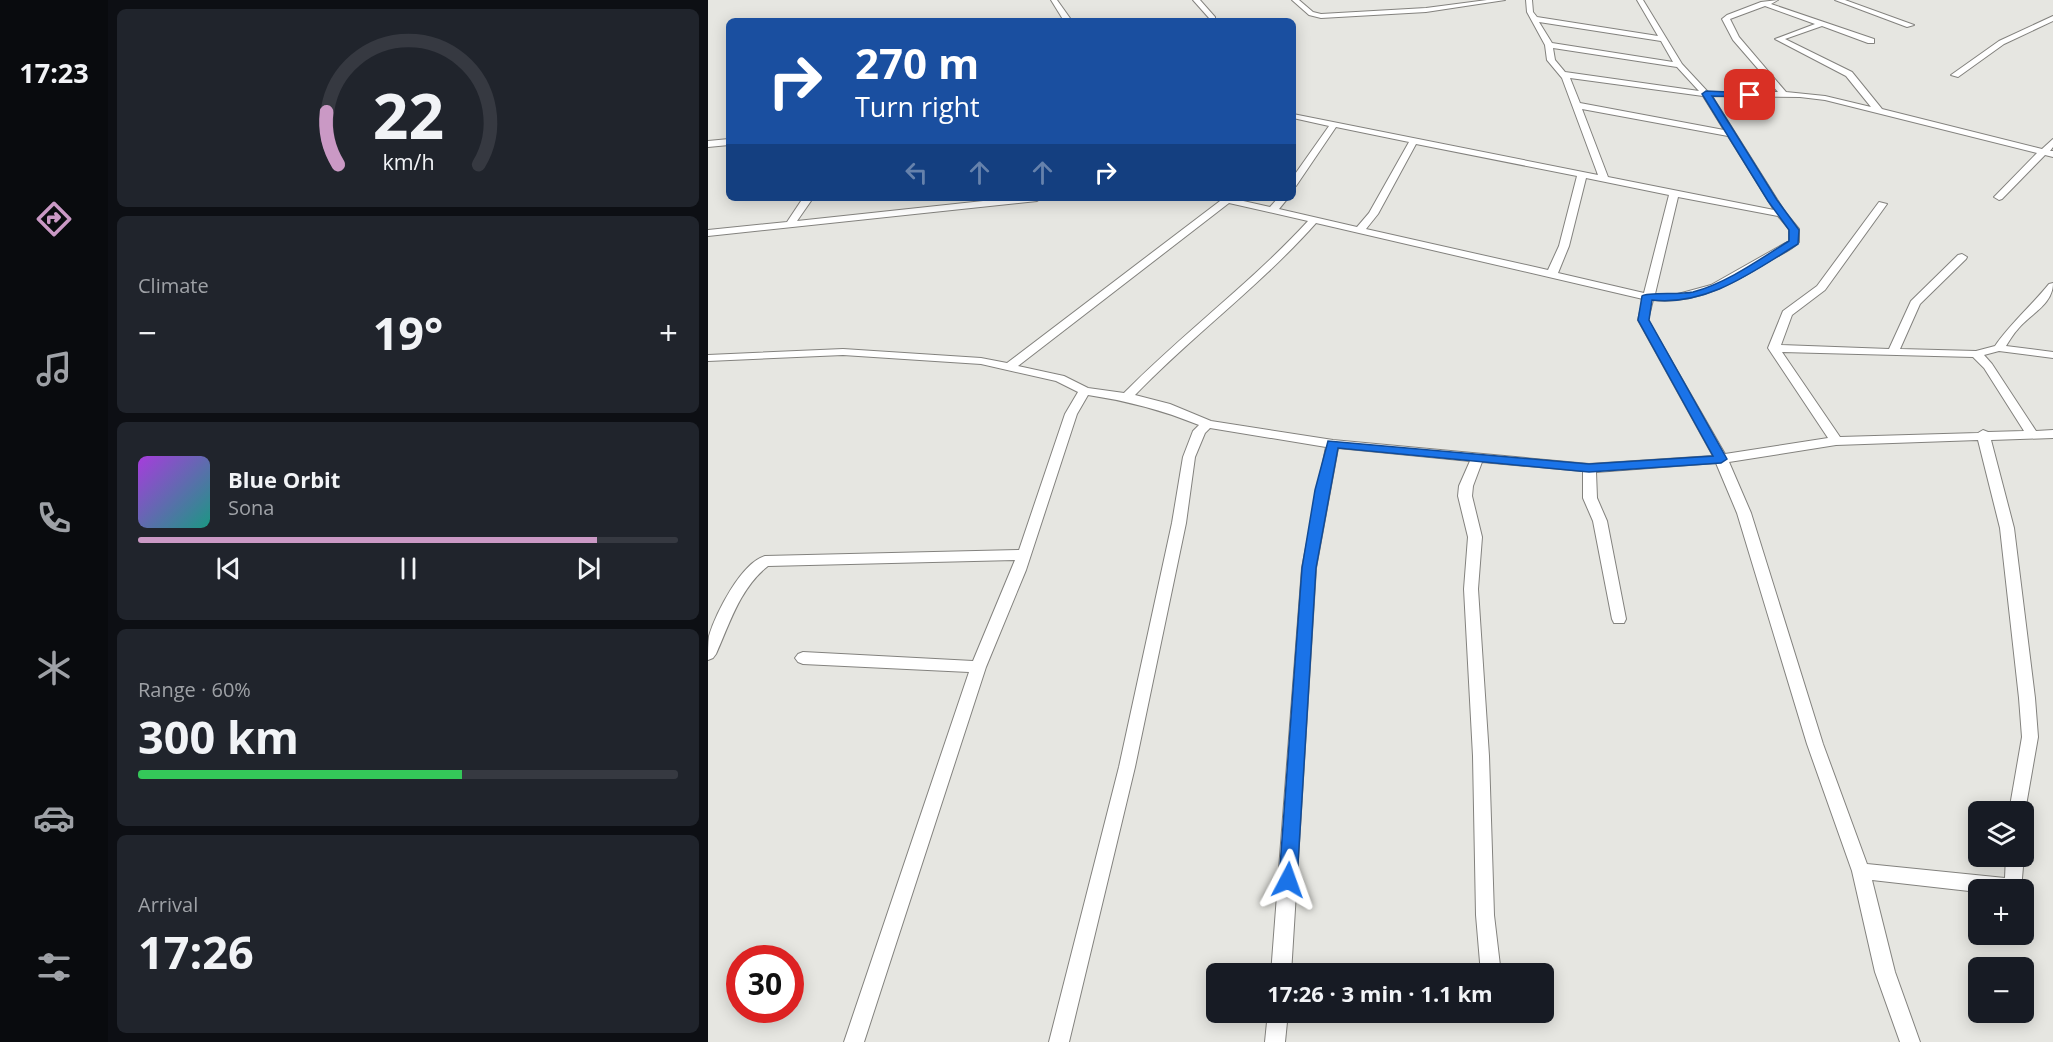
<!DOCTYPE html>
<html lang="en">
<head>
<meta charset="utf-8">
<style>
	:root { --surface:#171b24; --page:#20242c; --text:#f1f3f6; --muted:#9ea1a6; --line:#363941; --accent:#ca99c5 }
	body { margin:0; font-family:"Open Sans",sans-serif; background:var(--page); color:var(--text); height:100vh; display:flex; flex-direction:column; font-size:22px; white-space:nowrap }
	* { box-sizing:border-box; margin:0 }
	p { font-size:20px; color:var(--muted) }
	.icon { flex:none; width:33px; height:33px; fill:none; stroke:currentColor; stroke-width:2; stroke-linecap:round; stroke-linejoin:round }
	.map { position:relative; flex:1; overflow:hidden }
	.details { display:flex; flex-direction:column; gap:9px; padding:9px; background:#0d0f14; width:600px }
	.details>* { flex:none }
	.top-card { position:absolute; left:18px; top:18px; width:570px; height:183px; border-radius:9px; box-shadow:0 3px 15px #0003; background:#1a4fa0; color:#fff; overflow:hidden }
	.fabs { position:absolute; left:1260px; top:801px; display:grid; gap:12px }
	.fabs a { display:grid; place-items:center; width:66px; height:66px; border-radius:9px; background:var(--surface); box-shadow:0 3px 15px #0003; font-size:30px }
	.speed { position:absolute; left:18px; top:945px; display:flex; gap:12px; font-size:30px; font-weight:700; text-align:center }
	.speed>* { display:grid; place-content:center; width:78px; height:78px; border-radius:50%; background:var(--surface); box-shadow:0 3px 15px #0003; line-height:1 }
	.speed .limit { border:9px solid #d22; background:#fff; color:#111 }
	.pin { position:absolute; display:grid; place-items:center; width:51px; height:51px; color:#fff; margin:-26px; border-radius:12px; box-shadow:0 3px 9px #0006 }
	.me { position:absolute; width:66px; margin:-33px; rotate:4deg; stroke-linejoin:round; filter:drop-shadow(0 0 4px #0008) }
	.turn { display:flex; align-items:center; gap:21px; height:126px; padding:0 30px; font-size:27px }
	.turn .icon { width:78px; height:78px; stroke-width:2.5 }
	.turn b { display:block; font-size:42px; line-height:51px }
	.lanes { display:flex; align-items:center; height:57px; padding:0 30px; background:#0003; justify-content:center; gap:30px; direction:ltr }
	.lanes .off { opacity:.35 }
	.big { font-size:45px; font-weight:700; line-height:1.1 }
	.details .widget { flex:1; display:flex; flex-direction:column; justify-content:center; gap:9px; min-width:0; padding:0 21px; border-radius:9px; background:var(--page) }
	.details .dial { align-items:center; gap:0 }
	.dial svg { height:156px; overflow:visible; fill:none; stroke:var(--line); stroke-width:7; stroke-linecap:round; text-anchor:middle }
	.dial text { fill:var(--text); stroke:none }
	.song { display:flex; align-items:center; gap:18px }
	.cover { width:72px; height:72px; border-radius:9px; background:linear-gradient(135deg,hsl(280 70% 55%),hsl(170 70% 35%)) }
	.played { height:6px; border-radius:3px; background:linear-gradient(90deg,var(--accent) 85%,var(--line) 85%) }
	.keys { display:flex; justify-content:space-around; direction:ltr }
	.heat { display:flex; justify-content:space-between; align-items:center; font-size:33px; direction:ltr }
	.charge { height:9px; border-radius:4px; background:linear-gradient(90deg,#34c759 60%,var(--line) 0) }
	.trip { position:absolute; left:498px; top:963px; width:348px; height:60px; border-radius:9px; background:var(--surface); box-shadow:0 3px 15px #0003; font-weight:700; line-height:60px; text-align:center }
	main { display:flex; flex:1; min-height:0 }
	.tab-bar { display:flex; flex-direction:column; width:108px; justify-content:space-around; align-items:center; background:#090b0e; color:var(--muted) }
	.tab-bar .icon { width:42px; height:42px }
	.tab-bar .current { color:var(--accent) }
	.tab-bar b { font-size:27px; color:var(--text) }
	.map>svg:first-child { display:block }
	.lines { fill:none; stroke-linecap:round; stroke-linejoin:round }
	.street-casing { stroke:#83827e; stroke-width:2 }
	.street { fill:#fff; fill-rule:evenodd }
	.route { fill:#1a73e8; stroke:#114b97; stroke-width:1.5 }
</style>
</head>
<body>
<main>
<nav class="tab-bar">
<b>17:23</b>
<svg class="icon current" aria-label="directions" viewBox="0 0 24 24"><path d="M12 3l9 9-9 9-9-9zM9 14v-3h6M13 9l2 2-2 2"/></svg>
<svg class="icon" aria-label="music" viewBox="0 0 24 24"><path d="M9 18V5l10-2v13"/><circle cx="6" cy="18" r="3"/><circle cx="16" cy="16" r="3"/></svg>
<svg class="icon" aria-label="phone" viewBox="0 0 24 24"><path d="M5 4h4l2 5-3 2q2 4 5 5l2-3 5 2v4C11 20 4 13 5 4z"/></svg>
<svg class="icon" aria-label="climate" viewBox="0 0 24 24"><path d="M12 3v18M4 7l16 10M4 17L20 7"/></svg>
<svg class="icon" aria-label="car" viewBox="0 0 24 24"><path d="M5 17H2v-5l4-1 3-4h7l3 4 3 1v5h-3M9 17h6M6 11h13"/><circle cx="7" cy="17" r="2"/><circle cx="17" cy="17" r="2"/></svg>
<svg class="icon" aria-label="filters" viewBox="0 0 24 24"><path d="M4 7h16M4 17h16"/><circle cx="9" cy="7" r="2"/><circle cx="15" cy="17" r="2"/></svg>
</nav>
<section class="details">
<div class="widget dial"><svg viewBox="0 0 100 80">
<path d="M14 69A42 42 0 1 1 86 69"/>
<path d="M14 69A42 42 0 0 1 8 42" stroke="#ca99c5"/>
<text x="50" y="56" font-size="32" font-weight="700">22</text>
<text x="50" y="72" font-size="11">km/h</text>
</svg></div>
<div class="widget"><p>Climate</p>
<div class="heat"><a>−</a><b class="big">19°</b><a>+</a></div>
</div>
<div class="widget">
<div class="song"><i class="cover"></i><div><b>Blue Orbit</b><p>Sona</p></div></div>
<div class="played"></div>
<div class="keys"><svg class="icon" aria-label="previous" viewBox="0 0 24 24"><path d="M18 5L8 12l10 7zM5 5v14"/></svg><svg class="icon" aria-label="pause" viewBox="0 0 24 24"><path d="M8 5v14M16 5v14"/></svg><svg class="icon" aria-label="next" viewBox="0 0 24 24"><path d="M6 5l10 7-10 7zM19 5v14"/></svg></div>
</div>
<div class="widget"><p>Range · 60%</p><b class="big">300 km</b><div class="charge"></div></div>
<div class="widget"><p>Arrival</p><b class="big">17:26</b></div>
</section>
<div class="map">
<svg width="1345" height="1042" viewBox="0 0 1345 1042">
	<rect width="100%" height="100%" fill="#e6e6e1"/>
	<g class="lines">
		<!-- street casing -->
		<g class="street-casing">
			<g id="street">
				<path d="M343,0h6l15,21h-8z"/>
				<path d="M485,0h7l15,17v4h-8l2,-3z"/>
				<path d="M584,0h7l14,12 8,2 105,-6 61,-8h18l-79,12 -105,6 -12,-3z"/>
				<path d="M818,0h6l1,12 4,5 121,19 -21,-36h6l39,64 26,28h70l-45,-52 -11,-21 5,-4 34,-13 17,-2 -7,4 103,35v4h-6l-46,-17 -37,13 67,33 30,37 160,40 11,-10v8l-3,4h3v6l-8,-2 -43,44 -3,1 -5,-3 2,-2 41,-42 -212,-53 -25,-3 -88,-1 73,116 14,17v13c-7,8 -18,12 -28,18 -35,22 -74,45 -118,40l-5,20 77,134 103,-16 -60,-90 15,-37 34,-25 62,-84 8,2 -62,86 -33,25 -11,30 108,4 22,-48 47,-46 4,-1 5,3 -1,2 -46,45 -20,45 76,2 19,-5c16,-23 37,-41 54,-62l4,-1c0,22 -23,31 -35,46 -5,5 -8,11 -12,17l47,6v6l-54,-7 -15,4 8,9 44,67 17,-1v8l-62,2 23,88 21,170 3,39 -14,80v-5h-15l13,-75 -3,-39 -19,-170 -22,-88 -142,5 -107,17 22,51 72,231 44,120 138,14 1,-22 18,-1 -3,35h-43v2l-106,-12 23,92 25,70h-20l-25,-70 -23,-101 -45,-127 -70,-231 -21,-50 -120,9 1,26 10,23 19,98 -2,4h-10l-2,-4 -19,-98 -10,-23v-27l-101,-9 -9,24 -1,10 10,41 -4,52 11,167 5,159 7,59h-20l-5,-59 -3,-159 -9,-167 4,-52 -10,-41 1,-10 11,-25 -132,-13 -22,120 -25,406h-20l31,-406 24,-121 -116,-19 -5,5 -10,24 -9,66 -51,244 -66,275h-20l70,-275 53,-244 11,-66 10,-26 6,-6c-37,-15 -71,-24 -111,-30l-11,19 -51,156 -40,97 -122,375h-20l125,-370 -166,-8 -5,-2 -3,-4 3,-4 5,-2 170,9 42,-101 -247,6c-28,22 -38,57 -52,88l-3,4 -5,2c0,-8 0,-17 1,-24 7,-23 32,-73 56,-80l254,-6 46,-136 13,-22 -22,-11 -75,-17 -138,-9 -135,6v-6l135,-6 138,9 26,5 213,-162 -7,-3h17l40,9 8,-9h10l-9,11 78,18 12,-14 40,-71 -73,-15 -40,59 -3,1v-10l36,-51 -36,-8v-4l305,61 -36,-97 -15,-18 -2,-15 -18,-33zM1057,6l50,18 -40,15 71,37 25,31 -46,-11 -39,-4 -47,-55 -9,-18zM831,22l122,19 12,21 -121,-19zM845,48l124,19 22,24 -134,-19 -10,-12zM862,78l133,18 21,34 -144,-27zM874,109l146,27 46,74 -166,-33zM708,144l161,32 -18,70 -11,24 -182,-41 12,-15zM878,178l83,17 -25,98 -86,-20 11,-27zM970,197l100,19 11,13v12l-78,44 -33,9h-23zM521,203l79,18c-57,62 -125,112 -184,172l-36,-5 -24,-12 -46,-10zM608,223l327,76 -5,21 75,136 -124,8 -256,-24 -122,-19 -41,-17 -35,-9c58,-60 125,-109 181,-172zM1074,352l191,5 11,11 40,63 -36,1 -5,-2 -5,3 -138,4z"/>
				<path d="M1127,0h10l69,25 -7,2z"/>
				<path d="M1345,16v5l-49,23 -46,33 -7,-2 48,-34z"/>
				<path d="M21,139v6l-21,2v-6z"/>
				<path d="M95,198h10l-16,23 214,-23h31l-5,3 -329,35v-6l79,-8z"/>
				<path d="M560,1012h20l-3,30h-20z"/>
			</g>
		</g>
		<!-- street -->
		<use href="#street" class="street"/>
	</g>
	<!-- route -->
	<path class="route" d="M998,91l44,2 4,2 -4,2 -38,-1 65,104 22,30 -1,14c-46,28 -90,62 -146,56l-3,20 78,139 -6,4 -132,9 -251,-24 -22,120 -19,312 -2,6 -7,2 -6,-2 -3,-6 23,-312 13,-78 13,-49 261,23 124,-8 -75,-136 4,-24c6,-4 38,-1 51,-4 34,-9 67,-33 96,-51v-11l-21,-29 -66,-107z"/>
</svg>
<div class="fabs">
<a><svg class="icon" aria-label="layers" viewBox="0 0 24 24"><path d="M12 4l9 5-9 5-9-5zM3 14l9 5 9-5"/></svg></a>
<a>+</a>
<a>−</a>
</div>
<div class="speed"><div class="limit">30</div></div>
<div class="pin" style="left:1042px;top:95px;background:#d93025"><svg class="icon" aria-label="arrive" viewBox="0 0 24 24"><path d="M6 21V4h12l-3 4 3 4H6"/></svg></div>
<svg class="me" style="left:580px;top:880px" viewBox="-20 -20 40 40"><path d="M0-17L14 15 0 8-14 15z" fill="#1a73e8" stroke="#fff" stroke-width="4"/></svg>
<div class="trip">17:26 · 3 min · 1.1 km</div>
<div class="top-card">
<div class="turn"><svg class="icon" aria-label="right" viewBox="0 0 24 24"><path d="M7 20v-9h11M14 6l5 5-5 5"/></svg><div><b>270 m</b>Turn right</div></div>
<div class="lanes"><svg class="icon off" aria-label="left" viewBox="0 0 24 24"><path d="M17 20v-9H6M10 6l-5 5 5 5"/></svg><svg class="icon off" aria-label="ahead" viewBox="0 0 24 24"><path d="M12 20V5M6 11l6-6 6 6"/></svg><svg class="icon off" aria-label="ahead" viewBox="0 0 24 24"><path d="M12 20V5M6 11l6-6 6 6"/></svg><svg class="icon" aria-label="right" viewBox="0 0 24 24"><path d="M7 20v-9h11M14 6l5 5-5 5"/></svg></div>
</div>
</div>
</main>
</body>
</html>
